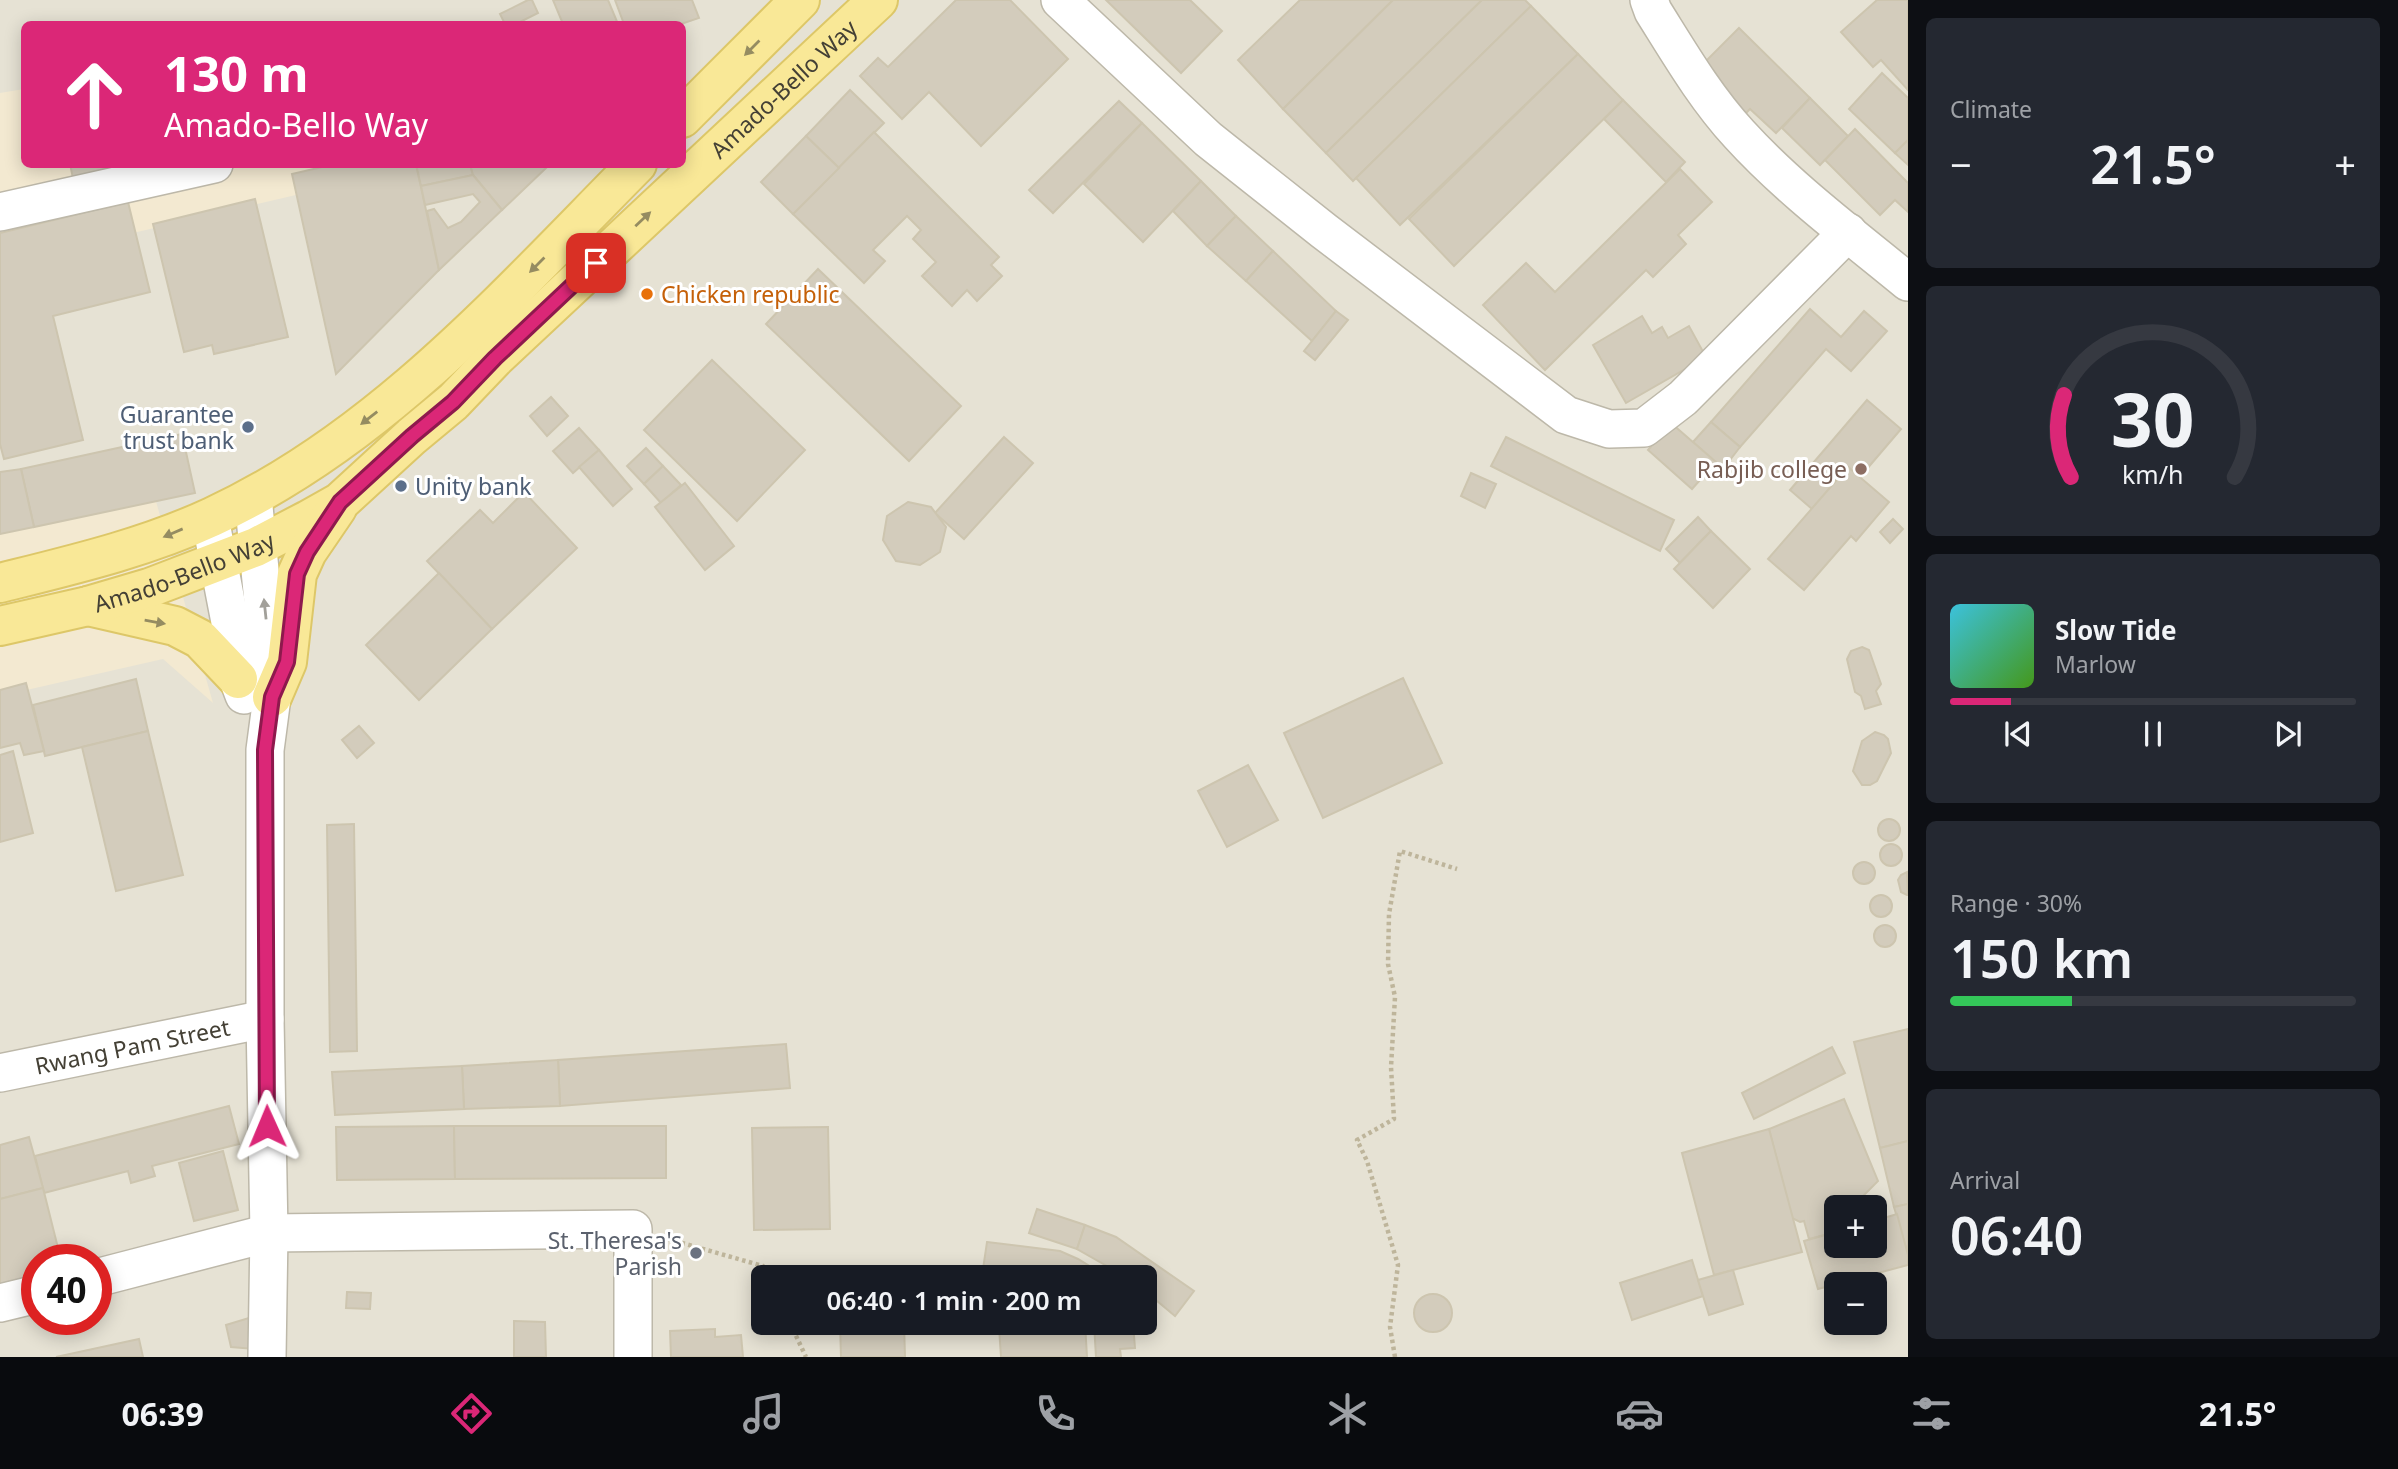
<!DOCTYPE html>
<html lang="en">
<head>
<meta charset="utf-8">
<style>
	:root { --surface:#171b24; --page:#242831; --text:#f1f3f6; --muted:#9ea1a6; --line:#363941; --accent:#db2777 }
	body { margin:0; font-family:"Noto Sans",sans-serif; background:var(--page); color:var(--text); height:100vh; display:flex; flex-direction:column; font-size:26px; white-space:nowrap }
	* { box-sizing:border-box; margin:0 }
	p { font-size:23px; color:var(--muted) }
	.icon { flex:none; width:38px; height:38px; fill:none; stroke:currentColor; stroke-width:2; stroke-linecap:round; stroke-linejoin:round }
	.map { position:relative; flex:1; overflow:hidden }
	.details { display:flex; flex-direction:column; gap:18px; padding:18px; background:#0d0f14; width:490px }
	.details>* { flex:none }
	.banner { position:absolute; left:21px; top:21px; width:665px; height:147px; border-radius:10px; box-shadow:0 4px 18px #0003; background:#db2777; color:#fff; overflow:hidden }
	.fabs { position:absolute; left:1824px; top:1195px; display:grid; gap:14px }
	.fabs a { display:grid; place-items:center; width:63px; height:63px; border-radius:10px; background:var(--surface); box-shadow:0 4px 18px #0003; font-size:35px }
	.speed { position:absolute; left:21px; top:1244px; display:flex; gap:14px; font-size:35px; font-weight:700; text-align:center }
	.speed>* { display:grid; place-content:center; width:91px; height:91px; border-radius:50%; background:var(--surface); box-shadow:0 4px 18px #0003; line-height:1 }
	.speed .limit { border:10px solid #d22; background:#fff; color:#111 }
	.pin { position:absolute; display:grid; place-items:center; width:60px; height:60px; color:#fff; margin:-30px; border-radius:14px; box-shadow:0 4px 10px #0006 }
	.me { position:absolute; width:77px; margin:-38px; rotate:359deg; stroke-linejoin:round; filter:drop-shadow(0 0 5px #0008) }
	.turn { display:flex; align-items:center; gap:24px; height:147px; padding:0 28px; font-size:32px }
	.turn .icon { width:91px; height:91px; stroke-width:2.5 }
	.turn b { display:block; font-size:49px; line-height:60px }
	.big { font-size:52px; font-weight:600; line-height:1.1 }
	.details .card { flex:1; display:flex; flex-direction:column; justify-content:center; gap:10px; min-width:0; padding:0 24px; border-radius:10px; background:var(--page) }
	.details .dial { align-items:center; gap:0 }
	.dial svg { height:182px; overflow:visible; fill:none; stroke:var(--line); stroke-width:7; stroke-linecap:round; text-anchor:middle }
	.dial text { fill:var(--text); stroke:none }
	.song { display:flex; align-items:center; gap:21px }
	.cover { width:84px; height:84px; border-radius:10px; background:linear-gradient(135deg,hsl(190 70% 55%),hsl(100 70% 35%)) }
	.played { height:7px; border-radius:4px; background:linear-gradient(90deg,var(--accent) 15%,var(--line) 15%) }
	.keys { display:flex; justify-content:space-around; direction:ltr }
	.heat { display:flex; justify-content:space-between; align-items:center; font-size:38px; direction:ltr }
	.charge { height:10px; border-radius:5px; background:linear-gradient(90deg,#34c759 30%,var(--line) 0) }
	.trip { position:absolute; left:751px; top:1265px; width:406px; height:70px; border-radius:10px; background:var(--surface); box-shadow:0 4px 18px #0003; font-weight:600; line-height:70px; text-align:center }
	.menu { display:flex; height:112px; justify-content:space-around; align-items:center; background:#090b0e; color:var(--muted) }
	.menu .icon { width:49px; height:49px }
	.menu .current { color:var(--accent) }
	.menu b { font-size:32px; color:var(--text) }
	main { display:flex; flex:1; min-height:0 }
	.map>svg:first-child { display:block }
	.residential { fill:#e6e2d4; fill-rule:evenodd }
	.commercial { fill:#f3e9d1 }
	.building { fill:#d3ccbc; stroke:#cdc5af; stroke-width:2 }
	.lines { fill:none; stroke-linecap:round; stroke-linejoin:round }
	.minor-casing { stroke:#bdb8a9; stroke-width:40 }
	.major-casing { stroke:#ddc768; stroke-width:42 }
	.path { stroke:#beb59b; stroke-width:4.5; stroke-dasharray:3.5 3.5; stroke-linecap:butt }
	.minor { stroke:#fff; stroke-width:37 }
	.major { stroke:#f9e897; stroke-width:38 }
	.oneway { fill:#958c61 }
	.oneway2 { fill:#a2a09a }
	.route-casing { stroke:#8e194d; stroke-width:18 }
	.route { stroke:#db2777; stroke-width:12 }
	.food-dot { fill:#e8710a; stroke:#fff; stroke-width:2.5 }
	.service-dot { fill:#5c6f8a; stroke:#fff; stroke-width:2.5 }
	.education-dot { fill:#8d6e63; stroke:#fff; stroke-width:2.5 }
	.worship-dot { fill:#6b7280; stroke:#fff; stroke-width:2.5 }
	.labels { text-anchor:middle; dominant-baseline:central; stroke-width:6; stroke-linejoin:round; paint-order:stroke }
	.street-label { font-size:23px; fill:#444035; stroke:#fff }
	.food-label { font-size:23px; fill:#c56008; stroke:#fff; text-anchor:start }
	.service-label { font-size:23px; fill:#4e5e75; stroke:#fff; text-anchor:end }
	.education-label { font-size:23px; fill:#785e54; stroke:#fff; text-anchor:end }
	.worship-label { font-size:23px; fill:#5b616d; stroke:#fff; text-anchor:end }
</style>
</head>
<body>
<main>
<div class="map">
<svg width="1908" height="1357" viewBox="0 0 1908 1357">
	<rect width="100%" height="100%" fill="#f2f0e6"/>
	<!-- residential -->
	<path class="residential" d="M0,0h1908v1357h-1908zM24,24h658v140h-658zM1836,1208h38v38h-38zM37,1260h59v60h-59zM763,1278h381v45h-381zM1836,1284h38v39h-38z"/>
	<!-- commercial -->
	<g class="commercial">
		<path d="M24,89v75l401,1 -425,99v-171z"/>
		<path d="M144,459l69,244 -50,-44 -163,37v-206z"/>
	</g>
	<!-- building -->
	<g class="building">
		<path d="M528,0h4l6,13 -22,11h-11l-5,-10z"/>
		<path d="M553,0h55l10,24h-55z"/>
		<path d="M615,0h77l7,18 -18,6h-57z"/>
		<path d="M956,0h54l58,59 -87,87 -52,-54 -27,27 -42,-43 18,-18 10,9z"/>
		<path d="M1106,0h84l32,31 -41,42z"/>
		<path d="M1300,0h93l-110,109 -45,-49z"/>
		<path d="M1393,0h89l-156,153 -43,-44z"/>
		<path d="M1482,0h43l6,6 -178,175 -27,-28z"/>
		<path d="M1877,0h31v90l-27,-30 -8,7 -32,-35z"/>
		<path d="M1531,6l47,48 -178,171 -44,-47z"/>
		<path d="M1739,28l71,70 -34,35 -26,-24 -4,4 -46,-46z"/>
		<path d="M1578,54l45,46 -169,166 -45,-47z"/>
		<path d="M1882,73l26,25v42l-13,13 -46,-44z"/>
		<path d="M850,90l34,33 -45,45 -33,-32z"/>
		<path d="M1810,98l38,38 -28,29 -38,-37z"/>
		<path d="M1623,100l62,62 -19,20 -62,-63z"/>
		<path d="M1119,101l23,22 -89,90 -24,-23z"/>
		<path d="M1142,123l59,58 -58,61 -59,-58z"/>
		<path d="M1855,129l53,54v29l-13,-12 -15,15 -55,-55z"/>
		<path d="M874,132l125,125 -8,8 11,11 -25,25 -10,-11 -15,16 -30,-30 14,-14 -23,-23 8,-9 -14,-14 -34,34 12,11 -21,22 -71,-69z"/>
		<path d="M806,136l33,32 -46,46 -32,-32z"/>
		<path d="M1908,140v25l-13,-12z"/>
		<path d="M70,164h74l-70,19z"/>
		<path d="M335,164h81l23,106 -103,104 -44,-200z"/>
		<path d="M416,164h54l3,11 -52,11z"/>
		<path d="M470,164h75l2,3 -45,43 -29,-35z"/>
		<path d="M1680,169l32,33 -34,33 8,9 -33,33 -7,-7 -101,100 -62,-65 43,-42 29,29z"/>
		<path d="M473,175l29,35 -63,60 -12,-59 7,-2 14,19 13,-6 19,-20 -7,-8 -48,11 -4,-19z"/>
		<path d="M1201,181l35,35 -29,30 -34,-35z"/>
		<path d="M255,199l33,138 -74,17 -2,-9 -28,7 -31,-128z"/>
		<path d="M128,202l22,90 -97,24 30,124 -79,19 -4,-15v-211z"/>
		<path d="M1236,216l37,35 -27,30 -39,-35z"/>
		<path d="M1273,251l63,60 -24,30 -66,-60z"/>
		<path d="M818,269l143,137 -52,55 -143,-137z"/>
		<path d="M1810,309l31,28 23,-26 23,20 -36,40 -25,-22 -86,98 -29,-25z"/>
		<path d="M1336,311l12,9 -33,40 -11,-9z"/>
		<path d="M1642,316l10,17 10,-6 6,11 21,-12 17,31 -80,46 -33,-58z"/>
		<path d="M712,360l93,90 -68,71 -93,-91z"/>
		<path d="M551,397l17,19 -21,20 -17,-20z"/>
		<path d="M1867,400l34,29 -41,48 -12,-10 -36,42 -22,-19z"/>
		<path d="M1711,422l29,25 -17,22 -30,-27z"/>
		<path d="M1671,423l45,39 -24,27 -44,-39z"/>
		<path d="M579,428l20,22 -26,23 -20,-22z"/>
		<path d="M182,434l13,59 -161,34 -13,-58z"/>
		<path d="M1004,437l29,26 -69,76 -29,-26z"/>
		<path d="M1506,437l168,83 -14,31 -169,-85z"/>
		<path d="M646,448l17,18 -19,18 -17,-18z"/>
		<path d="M599,450l33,39 -19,17 -34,-39z"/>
		<path d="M663,466l18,19 -20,18 -17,-19z"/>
		<path d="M1848,467l41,35 -33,39 -5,-5 -47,54 -36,-31z"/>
		<path d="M21,469l13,58 -34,7v-62z"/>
		<path d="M1471,473l25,11 -11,24 -24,-12z"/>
		<path d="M685,483l49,63 -29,24 -50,-63z"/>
		<path d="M524,492l53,56 -85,81 -65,-68 53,-51 13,13z"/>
		<path d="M908,502l23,5 15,20 -6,25 -20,13 -24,-4 -13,-21 4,-24z"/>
		<path d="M1698,517l13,14 -31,32 -14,-14z"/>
		<path d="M1893,519l10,10 -13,14 -10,-11z"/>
		<path d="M1711,531l39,38 -37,39 -39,-39z"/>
		<path d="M439,573l53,56 -73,71 -53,-55z"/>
		<path d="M1862,647l7,3 12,34 -5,7 5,13 -16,5 -4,-13 -6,-4 -8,-33 4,-8z"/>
		<path d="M1403,678l39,85 -119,55 -39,-85z"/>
		<path d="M136,679l12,52 -103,25 -12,-51z"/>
		<path d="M26,683l18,68 -20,4 -4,-12 -20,5v-58z"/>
		<path d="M359,726l15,17 -17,15 -15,-18z"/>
		<path d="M148,731l35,144 -67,16 -34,-144z"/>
		<path d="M1875,732l9,3 4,4 3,14 -14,28 -7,4h-8l-9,-14 9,-30z"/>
		<path d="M13,751l20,82 -33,9v-87z"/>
		<path d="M1248,765l30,55 -51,27 -29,-56z"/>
		<circle cx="1889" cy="830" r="11"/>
		<path d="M354,824l3,227 -27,1 -3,-227z"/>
		<circle cx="1891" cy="855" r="11"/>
		<circle cx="1864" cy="873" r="11"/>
		<path d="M1907,872l1,23h-1l-6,-3 -3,-12 3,-5z"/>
		<circle cx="1881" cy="906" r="11"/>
		<circle cx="1885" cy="936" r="11"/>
		<path d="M1908,1029v112l-28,7 -26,-106z"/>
		<path d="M786,1044l4,44 -230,18 -2,-46z"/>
		<path d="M1832,1047l13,26 -91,46 -12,-26z"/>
		<path d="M558,1060l2,46 -96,3 -2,-43z"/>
		<path d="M462,1066l2,43 -129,6 -3,-43z"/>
		<path d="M1844,1099l34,82 -19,19 3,8h-26v24l-27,7 -5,-18 -4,1 -8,-4 -23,-89z"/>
		<path d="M229,1106l10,38 -87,22 3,10 -24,7 -3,-12 -84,22 -9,-37z"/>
		<path d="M454,1126l1,53 -118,1 -1,-53z"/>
		<path d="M454,1126h212v52l-211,1z"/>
		<path d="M828,1127l2,102 -76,1 -2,-102z"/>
		<path d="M1769,1129l33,123 -88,23 -32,-122z"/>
		<path d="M29,1137l14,51 -43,11v-54z"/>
		<path d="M1908,1141v63l-14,3 -14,-59z"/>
		<path d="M223,1151l15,59 -44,11 -15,-58z"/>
		<path d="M43,1188l18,72h-24v31l-37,9v-101z"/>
		<path d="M1908,1204v51l-14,-48z"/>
		<path d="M1037,1209l48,16 -8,24 -48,-16z"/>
		<path d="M1897,1214l11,41v10l-90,24 -14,-48 32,-9v14h38v-25z"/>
		<path d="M1085,1225l31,12 78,54 -19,25 -31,-26v-12h-16l-51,-29z"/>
		<path d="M987,1242l73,9 18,8 31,19h-107l2,-7 -21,-2z"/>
		<path d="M1692,1260l11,36 -71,24 -12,-37z"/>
		<path d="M1733,1270l10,34 -34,11 -11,-35z"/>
		<path d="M347,1292l24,1 -1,16 -24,-1z"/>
		<circle cx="1433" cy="1313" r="19"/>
		<path d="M252,1317l2,32 -23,-2 -5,-22z"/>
		<path d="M514,1321l31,1 1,35h-32z"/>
		<path d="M840,1323h64l1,34h-64z"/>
		<path d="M1046,1323h39l2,34h-86l-2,-30z"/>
		<path d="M1094,1323h39l2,25 -15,1 1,8h-25z"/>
		<path d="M715,1329v8l26,-2 2,22h-72l-1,-26z"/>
		<path d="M139,1339l4,18h-87z"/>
	</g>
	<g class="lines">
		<!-- minor casing -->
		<g class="minor-casing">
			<g id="minor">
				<path d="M1060,0l148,139 116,92 242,184 43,14 35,-1 39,-30 165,-166"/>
				<path d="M1649,0l4,11c27,43 52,86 86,123 50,55 112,101 169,148"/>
				<path d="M0,212l214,-48"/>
				<path d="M253,496l19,201 -7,53v269l4,214 -2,124"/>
				<path d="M210,518l20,104 8,57 6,16"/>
				<path id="s1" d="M0,1073l265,-54"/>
				<path d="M96,1278l173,-45 364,-4v128"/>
				<path d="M0,1303l37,-9"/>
			</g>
		</g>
		<!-- major casing -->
		<g class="major-casing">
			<g id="major">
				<path d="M682,118l118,-118"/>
				<path d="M0,583c72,-18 145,-35 212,-66 169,-78 296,-223 425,-353"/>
				<path d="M88,606l87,20 25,13 38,40"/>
				<path id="s2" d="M0,626l88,-20 61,-18 107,-41 52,-27 32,-18 72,-66 41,-34 42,-44 383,-358"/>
				<path d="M272,697l15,-35 10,-88 10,-22 30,-44"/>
			</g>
		</g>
		<!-- path -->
		<g class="path">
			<path d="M668,1239l95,27 5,12"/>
			<path d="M790,1323l16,34"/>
			<path d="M1395,1357l-5,-30 8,-62 -31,-104 -10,-21 37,-21 -3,-52 4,-70 -7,-33 1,-50 11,-63 57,18"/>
		</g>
		<!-- minor -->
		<use href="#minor" class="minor"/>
		<!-- major -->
		<use href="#major" class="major"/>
	</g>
	<!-- one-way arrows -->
	<defs><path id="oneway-solid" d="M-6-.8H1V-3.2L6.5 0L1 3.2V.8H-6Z" transform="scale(1.75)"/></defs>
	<g class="oneway">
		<use href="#oneway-solid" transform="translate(752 48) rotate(135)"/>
		<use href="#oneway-solid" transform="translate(643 219) rotate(-43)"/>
		<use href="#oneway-solid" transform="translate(537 265) rotate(135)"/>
		<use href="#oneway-solid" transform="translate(369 418) rotate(142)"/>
		<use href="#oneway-solid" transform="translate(173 533) rotate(157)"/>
		<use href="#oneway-solid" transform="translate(155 622) rotate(10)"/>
	</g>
	<use class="oneway2" href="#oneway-solid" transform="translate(265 609) rotate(-96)"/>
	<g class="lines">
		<!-- route casing -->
		<g class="route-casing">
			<path id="route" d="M267,1126l-2,-376 7,-53 15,-35 10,-88 10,-22 33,-50 72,-66 41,-34 42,-44 101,-95"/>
		</g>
		<!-- route -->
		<use href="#route" class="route"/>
	</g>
	<!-- markers -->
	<circle class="food-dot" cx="647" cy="294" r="7"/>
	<g class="service-dot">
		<circle cx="248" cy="427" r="7"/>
		<circle cx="401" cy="486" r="7"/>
	</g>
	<circle class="education-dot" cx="1861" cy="469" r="7"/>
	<circle class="worship-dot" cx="696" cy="1253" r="7"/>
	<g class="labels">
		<!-- street labels -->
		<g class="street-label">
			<text stroke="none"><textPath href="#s2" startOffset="970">Amado-Bello Way</textPath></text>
			<text stroke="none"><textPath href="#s2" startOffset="192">Amado-Bello Way</textPath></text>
			<text stroke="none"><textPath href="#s1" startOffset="135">Rwang Pam Street</textPath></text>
		</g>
		<!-- food labels -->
		<g class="food-label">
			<text x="661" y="294">Chicken republic</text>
		</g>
		<!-- service labels -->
		<g class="service-label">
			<text x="234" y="414">Guarantee<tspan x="234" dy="26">trust bank</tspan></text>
			<text x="415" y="486" text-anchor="start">Unity bank</text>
		</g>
		<!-- education labels -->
		<g class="education-label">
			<text x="1847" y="469">Rabjib college</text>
		</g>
		<!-- worship labels -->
		<g class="worship-label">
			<text x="682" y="1240">St. Theresa's<tspan x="682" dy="26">Parish</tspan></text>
		</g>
	</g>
</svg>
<div class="fabs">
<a>+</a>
<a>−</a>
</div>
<div class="speed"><div class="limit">40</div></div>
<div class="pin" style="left:596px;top:263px;background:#d93025"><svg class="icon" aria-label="arrive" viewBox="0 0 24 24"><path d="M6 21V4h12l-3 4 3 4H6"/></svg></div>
<svg class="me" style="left:267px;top:1126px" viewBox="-20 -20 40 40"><path d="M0-17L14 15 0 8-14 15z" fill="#db2777" stroke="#fff" stroke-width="4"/></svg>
<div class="trip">06:40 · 1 min · 200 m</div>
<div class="banner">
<div class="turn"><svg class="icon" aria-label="ahead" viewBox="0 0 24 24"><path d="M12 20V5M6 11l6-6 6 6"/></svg><div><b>130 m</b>Amado-Bello Way</div></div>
</div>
</div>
<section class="details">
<div class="card"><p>Climate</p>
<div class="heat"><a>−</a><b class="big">21.5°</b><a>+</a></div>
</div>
<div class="card dial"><svg viewBox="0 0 100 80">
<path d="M14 69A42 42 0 1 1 86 69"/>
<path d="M14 69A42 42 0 0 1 11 33" stroke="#db2777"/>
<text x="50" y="56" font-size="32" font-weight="700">30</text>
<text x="50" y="72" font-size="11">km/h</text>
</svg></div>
<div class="card">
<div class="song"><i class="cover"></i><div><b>Slow Tide</b><p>Marlow</p></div></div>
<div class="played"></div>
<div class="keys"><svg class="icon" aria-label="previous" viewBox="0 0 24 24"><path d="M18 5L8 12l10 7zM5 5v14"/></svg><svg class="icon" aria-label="pause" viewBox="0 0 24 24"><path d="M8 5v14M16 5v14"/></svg><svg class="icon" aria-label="next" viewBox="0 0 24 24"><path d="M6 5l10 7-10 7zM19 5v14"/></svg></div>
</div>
<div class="card"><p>Range · 30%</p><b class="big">150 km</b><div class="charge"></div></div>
<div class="card"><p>Arrival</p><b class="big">06:40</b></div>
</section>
</main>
<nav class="menu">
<b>06:39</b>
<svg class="icon current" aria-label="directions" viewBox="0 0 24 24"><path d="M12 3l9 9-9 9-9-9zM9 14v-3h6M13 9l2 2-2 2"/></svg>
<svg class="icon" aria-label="music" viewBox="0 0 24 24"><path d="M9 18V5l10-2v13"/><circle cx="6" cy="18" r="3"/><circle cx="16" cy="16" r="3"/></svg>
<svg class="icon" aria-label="phone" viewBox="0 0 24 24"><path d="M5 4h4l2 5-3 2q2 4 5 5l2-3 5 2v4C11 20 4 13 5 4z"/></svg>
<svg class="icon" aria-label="climate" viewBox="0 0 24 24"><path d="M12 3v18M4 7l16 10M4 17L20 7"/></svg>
<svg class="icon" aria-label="car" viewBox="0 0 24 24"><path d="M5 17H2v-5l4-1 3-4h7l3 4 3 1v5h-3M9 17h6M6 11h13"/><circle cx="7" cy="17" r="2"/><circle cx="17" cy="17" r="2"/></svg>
<svg class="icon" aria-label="filters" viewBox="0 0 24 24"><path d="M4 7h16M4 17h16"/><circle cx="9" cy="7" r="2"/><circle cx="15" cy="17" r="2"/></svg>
<b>21.5°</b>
</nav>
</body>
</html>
